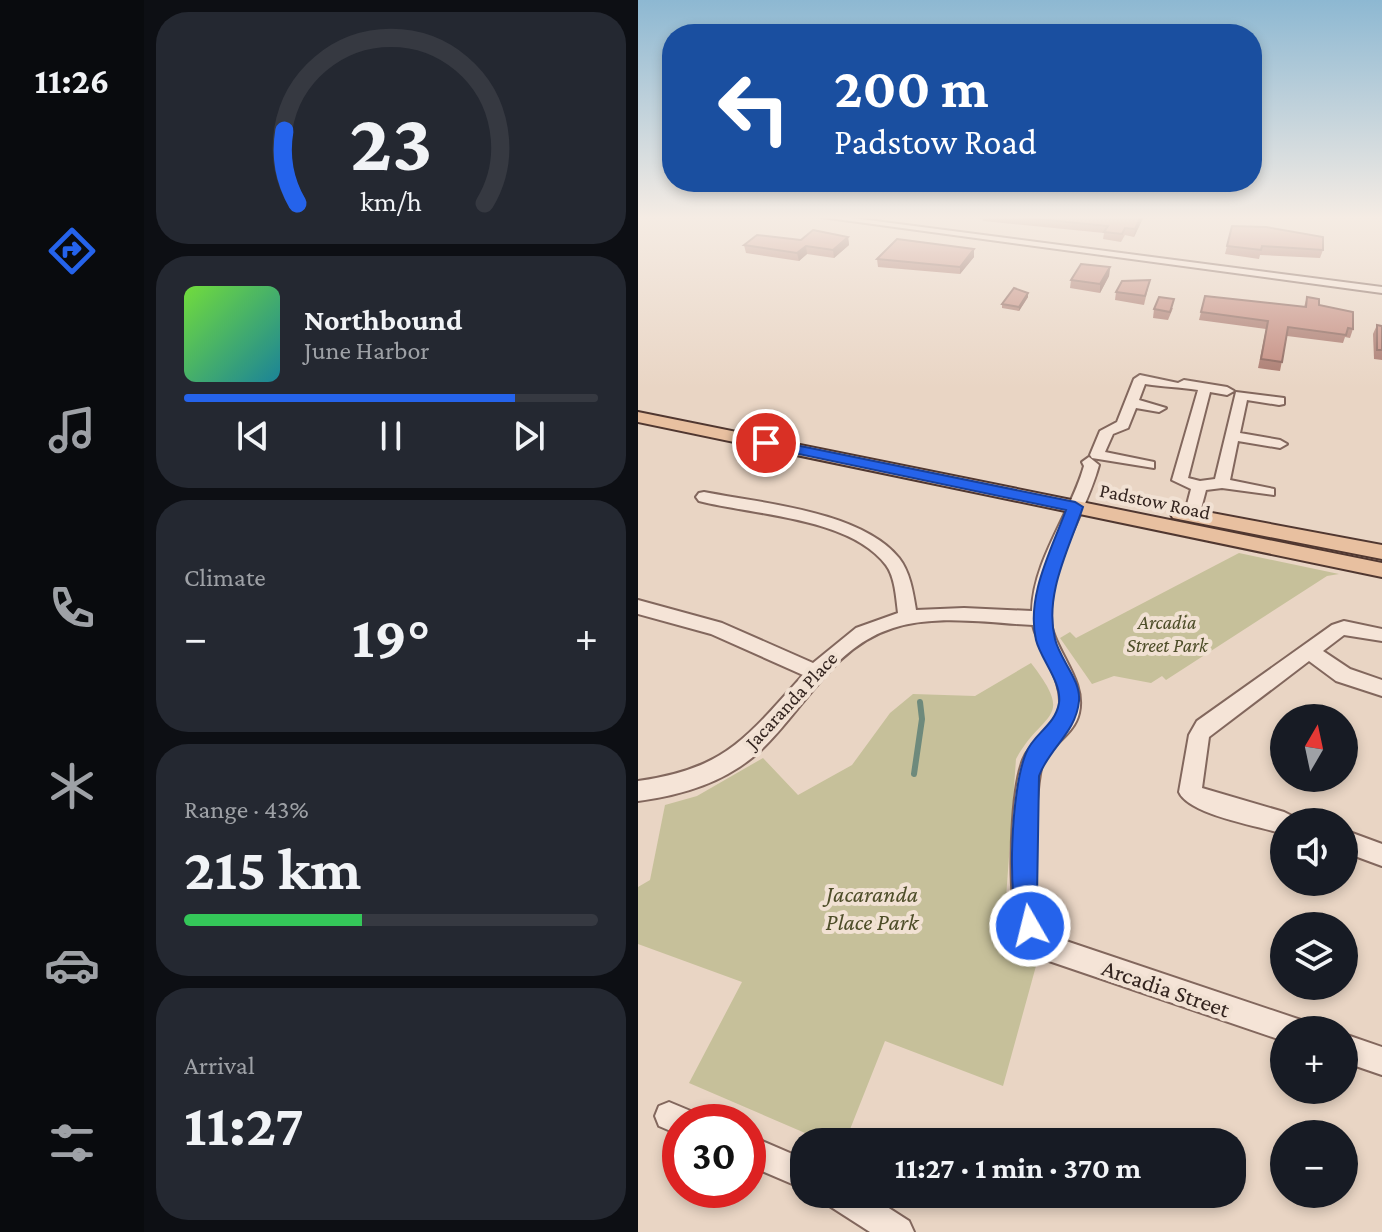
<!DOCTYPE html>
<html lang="en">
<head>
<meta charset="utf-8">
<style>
	:root { --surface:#171b24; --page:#242831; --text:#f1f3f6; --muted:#9ea1a6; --line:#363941; --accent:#2563eb }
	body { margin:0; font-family:"Crimson Pro",serif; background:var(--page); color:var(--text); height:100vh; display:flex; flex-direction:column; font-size:30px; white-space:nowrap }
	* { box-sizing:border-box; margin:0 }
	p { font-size:26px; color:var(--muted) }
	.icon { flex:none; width:44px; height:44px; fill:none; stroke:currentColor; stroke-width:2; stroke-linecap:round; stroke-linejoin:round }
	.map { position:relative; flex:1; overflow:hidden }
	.sheet { display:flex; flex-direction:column; gap:12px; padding:12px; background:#0d0f14; width:494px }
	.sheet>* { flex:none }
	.top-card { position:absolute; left:24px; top:24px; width:600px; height:168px; border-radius:32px; box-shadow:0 4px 12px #0003; background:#1a4fa0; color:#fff; overflow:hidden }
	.needle { width:52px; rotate:9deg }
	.controls { position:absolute; left:632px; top:704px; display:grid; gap:16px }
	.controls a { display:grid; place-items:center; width:88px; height:88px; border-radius:50%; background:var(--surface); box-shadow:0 4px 12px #0003; font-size:40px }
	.speed { position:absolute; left:24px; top:1104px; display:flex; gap:16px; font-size:40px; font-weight:700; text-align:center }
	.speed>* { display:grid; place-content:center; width:104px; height:104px; border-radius:50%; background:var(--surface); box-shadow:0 4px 12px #0003; line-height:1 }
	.speed .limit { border:12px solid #d22; background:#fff; color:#111 }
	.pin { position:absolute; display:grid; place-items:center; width:68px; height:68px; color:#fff; margin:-34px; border:4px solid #fff; border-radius:50%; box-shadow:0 2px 8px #0007 }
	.me { position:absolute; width:88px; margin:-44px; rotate:352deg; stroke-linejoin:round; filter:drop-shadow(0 0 6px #0008) }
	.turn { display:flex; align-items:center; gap:28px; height:168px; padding:0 40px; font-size:36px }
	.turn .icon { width:104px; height:104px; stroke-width:2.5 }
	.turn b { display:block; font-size:56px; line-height:68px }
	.big { font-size:60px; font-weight:700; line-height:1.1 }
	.sheet .tile { flex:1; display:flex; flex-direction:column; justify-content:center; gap:12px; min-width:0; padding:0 28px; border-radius:32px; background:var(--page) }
	.sheet .dial { align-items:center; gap:0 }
	.dial svg { height:208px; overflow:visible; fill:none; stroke:var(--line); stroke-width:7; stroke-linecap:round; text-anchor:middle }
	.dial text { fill:var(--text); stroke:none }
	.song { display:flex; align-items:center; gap:24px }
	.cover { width:96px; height:96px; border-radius:12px; background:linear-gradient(135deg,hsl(100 70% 55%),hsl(190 70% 35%)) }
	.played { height:8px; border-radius:4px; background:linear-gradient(90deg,var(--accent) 80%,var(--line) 80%) }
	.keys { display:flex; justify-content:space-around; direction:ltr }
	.heat { display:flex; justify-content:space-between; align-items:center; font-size:44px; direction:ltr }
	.charge { height:12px; border-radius:6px; background:linear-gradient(90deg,#34c759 43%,var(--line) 0) }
	.trip { position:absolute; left:152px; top:1128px; width:456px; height:80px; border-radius:32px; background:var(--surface); box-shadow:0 4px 12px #0003; font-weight:700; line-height:80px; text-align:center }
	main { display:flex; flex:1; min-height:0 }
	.tabs { display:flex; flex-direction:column; width:144px; justify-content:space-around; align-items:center; background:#090b0e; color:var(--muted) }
	.tabs .icon { width:56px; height:56px }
	.tabs .active { color:var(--accent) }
	.tabs b { font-size:36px; color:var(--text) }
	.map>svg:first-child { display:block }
	.green { fill:#c6c09a }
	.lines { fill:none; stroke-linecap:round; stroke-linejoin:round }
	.stream { stroke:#6e8a7c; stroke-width:6 }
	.minor-casing { stroke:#82675d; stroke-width:4 }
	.major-casing { stroke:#503730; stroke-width:4 }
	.minor { fill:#f5e4d7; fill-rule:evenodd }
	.major { fill:#e8c0a0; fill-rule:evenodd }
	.wall { fill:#a8776c }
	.shaded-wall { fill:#886158 }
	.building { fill:#c38a7e; stroke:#886158; stroke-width:2 }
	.route { fill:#2563eb; stroke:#184099; stroke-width:2 }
	.labels { text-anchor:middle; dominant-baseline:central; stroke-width:8; stroke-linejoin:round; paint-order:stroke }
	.street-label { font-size:20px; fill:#33241f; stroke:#f1e1d3 }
	.park-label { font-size:20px; font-style:italic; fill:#4d4d28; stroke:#f1e1d3 }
	.near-park-label { font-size:24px; font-style:italic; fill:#4d4d28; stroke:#f1e1d3 }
	.near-street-label { font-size:24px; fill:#33241f; stroke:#f1e1d3 }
</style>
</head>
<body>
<main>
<nav class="tabs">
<b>11:26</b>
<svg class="icon active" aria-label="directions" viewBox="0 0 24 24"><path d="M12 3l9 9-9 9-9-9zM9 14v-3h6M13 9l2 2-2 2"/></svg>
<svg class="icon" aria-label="music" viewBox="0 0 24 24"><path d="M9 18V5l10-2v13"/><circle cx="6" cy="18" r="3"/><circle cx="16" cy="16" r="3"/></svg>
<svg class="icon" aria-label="phone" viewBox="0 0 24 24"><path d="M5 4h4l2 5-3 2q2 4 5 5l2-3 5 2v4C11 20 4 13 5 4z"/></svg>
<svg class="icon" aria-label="climate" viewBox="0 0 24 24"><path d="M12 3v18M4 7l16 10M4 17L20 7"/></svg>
<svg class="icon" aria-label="car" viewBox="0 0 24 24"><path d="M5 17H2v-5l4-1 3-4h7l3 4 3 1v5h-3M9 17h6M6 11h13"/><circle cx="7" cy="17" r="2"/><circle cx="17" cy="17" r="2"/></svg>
<svg class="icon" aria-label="filters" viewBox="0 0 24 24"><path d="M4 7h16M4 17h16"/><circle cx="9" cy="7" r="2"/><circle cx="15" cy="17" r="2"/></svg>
</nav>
<section class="sheet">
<div class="tile dial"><svg viewBox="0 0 100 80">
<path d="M14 69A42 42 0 1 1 86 69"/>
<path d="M14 69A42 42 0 0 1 9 41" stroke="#2563eb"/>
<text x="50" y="56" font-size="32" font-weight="700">23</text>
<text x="50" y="72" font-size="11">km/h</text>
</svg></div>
<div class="tile">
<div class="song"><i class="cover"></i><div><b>Northbound</b><p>June Harbor</p></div></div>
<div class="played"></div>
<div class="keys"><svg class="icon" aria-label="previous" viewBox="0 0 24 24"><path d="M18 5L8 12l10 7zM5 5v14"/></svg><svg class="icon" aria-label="pause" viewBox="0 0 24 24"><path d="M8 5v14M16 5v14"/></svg><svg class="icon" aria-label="next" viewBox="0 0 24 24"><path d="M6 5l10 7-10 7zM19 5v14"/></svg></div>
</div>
<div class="tile"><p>Climate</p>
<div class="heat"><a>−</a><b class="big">19°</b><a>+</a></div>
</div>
<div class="tile"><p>Range · 43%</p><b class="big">215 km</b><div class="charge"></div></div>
<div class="tile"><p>Arrival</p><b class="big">11:27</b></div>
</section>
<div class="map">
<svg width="744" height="1232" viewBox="0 0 744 1232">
	<rect width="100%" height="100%" fill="#e9d5c4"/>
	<!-- green -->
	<g class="green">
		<path d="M601,553l100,21 -12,2 -161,104 -4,-4 -11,7 -37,-7 -22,8 -32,-46 10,-6 6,6z"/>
		<path d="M393,663c45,58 12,47 -15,96l-10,139 6,35 24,33 -33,120 -118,-45 -40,101h-19l-137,-59 53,-101 -104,-38v-57l12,-7 15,-75 32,-9 66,-38 35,37 54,-30 38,-52 23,-19 62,2z"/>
	</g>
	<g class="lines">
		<!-- stream -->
		<path class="stream" d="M276,774l8,-55 -2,-17"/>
		<!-- minor casing -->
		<g class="minor-casing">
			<g id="minor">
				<path d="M176,216h23l545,71v6z"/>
				<path d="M502,375l38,8 6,-3 43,7 7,4 -7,4 -17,-3 -22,86 12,3 15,-2 21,-87 48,6v6l-5,1 -32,-5 -7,33 40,7 7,4 -7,4 -42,-7 -8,39 44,9v6l-52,-7 -16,2 -8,30h-12l-2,-4 7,-27 -19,-9 26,-90c-19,-3 -34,-3 -53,-6l-6,16 27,8 -7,4 -23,-4 -8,20 -15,6 -8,18 49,10v6l-62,-10 -2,-3 10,-24 17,-9 17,-43z"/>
				<path d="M451,457l10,8c-13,49 -50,98 -49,150 1,34 37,63 29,98 -5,22 -27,30 -36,49 -9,22 -11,136 -2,158 3,7 11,13 16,18l244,82 3,10h-20v11l-235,-80c-15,-6 -27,-21 -31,-36 -11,-33 -7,-133 5,-165 7,-19 31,-29 36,-48 7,-29 -20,-60 -26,-87 -45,-2 -96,-11 -140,3 -61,19 -89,82 -133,123 -34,31 -77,44 -122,50v-20c88,-12 109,-44 165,-106l-92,-41 -73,-20v-14l84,23 91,40 43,-35 42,-15c-2,-16 -3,-36 -12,-48 -36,-48 -134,-50 -187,-64l-3,-4 3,-4 5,-1c56,11 157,19 195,66 11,14 14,34 17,52l48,-2 68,3c1,-51 39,-98 52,-145l-2,-4z"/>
				<path d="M706,621l38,8v12l-38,-6 -21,16 27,18 32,11v16l-46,-15 -27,-20 -100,76 -7,51 82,24 8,4 3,6h-11v12c-25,-8 -95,-19 -105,-42l10,-57 8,-14 135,-96z"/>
				<path d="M706,830l38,14v22l-38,-14z"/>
				<path d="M706,1034l38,13v28l-38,-13z"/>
				<path d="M31,1102l24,10 4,10h-17v13l-21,-9 -4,-10 4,-10z"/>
				<path d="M110,1135l56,24v30l-56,-24z"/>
				<path d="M186,1194h43l42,27 5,11h-44l-42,-27z"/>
			</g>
		</g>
		<!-- major casing -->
		<g class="major-casing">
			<g id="major">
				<path d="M0,412l744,151v14l-744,-155z"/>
				<path d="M542,507l202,38v14l-209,-41 -3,-5 3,-5z"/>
			</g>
		</g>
		<!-- minor -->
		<use href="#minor" class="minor"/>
		<!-- major -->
		<use href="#major" class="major"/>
	</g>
	<!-- wall -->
	<g class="wall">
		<path d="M344,216h162l-10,21 -9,-2 -4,7 -18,-3 1,-6 -121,-12z"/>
		<path d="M594,226l91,24 -3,8 -60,-3 -1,4 -34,-5z"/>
		<path d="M210,237l1,8 -15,13 -27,-4 -8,7 -53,-8 -2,-8z"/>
		<path d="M336,249v8l-14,17 -82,-7 -1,-8z"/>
		<path d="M472,267l-1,9 -9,17 -30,-5 1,-8z"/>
		<path d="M510,288l-4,17 -29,-5 1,-8z"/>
		<path d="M390,297l-9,14 -17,-3v-4z"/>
		<path d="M669,297l46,32 -3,9 -5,-1 -2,6 -56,-7 -7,35 -22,-3 8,-39 -67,-9 2,-8 103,-5z"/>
		<path d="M535,308l-5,12 -15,-2 1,-9z"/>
		<path d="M739,325l5,1v34l-8,-1 -1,-25z"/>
	</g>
	<!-- shaded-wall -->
	<g class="shaded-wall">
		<path d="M503,216h3l-10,21 1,-8z"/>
		<path d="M210,237l1,8 -15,13 -1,-8z"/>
		<path d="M168,246l1,8 -8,7 -2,-8z"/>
		<path d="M336,249v8l-14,17v-7z"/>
		<path d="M472,267l-1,9 -9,17v-9z"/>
		<path d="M390,293v4l-9,14v-4z"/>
	</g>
	<!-- building -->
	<g class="building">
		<path d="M369,216h134l-6,13 -10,-1 -3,6 -18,-2 4,-6z"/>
		<path d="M594,226l34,1 57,10v13l-61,-4 -1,4 -34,-4z"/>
		<path d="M175,230l35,7 -15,13 -27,-4 -9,7 -53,-8 13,-10 44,5z"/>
		<path d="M259,239l77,10 -14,18 -83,-8z"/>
		<path d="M443,264l29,3 -10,17 -29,-4z"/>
		<path d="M512,280l-5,16 -29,-4 6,-11z"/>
		<path d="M376,288l14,5 -9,14 -17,-3z"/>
		<path d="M567,296l101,11 1,-10 12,2v6l34,7v17l-5,-1 -2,7 -58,-8 -6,35 -21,-3 7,-38 -67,-9z"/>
		<path d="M521,297l15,2 -4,13 -16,-3z"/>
		<path d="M739,325l5,1v24h-5z"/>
	</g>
	<!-- sky -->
	<linearGradient id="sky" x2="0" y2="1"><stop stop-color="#8db8d2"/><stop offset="0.56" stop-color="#f5ece4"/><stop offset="1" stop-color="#f5ece4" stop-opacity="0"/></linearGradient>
	<rect width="744" height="388" fill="url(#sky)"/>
	<!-- route -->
	<path class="route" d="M128,439l309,63 8,5c-14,42 -39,87 -28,132 5,21 26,41 24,62 -3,32 -30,47 -40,75l-2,122 6,28 -4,9 -9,3 -9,-3c-15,-36 -10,-146 5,-182 8,-20 29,-27 33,-50 3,-21 -18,-43 -23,-63 -10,-44 15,-89 30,-130l-305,-64v-6z"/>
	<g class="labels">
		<!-- street labels -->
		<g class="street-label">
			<text transform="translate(517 501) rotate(12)">Padstow Road</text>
			<text transform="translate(153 700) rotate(-47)">Jacaranda Place</text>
		</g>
		<!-- park labels -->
		<g class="park-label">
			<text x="529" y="622">Arcadia<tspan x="529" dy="23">Street Park</tspan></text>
		</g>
		<!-- near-park labels -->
		<g class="near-park-label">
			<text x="234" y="893">Jacaranda<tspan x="234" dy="28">Place Park</tspan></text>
		</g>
		<!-- near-street labels -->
		<g class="near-street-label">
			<text transform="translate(528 988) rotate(19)">Arcadia Street</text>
		</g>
	</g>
</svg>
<div class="controls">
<a><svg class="needle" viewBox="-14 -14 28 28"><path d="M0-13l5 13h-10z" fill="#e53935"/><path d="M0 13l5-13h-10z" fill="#9ea1a6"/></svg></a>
<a><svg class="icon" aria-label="sound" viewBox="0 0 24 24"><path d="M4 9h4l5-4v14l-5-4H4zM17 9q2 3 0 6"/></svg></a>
<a><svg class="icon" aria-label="layers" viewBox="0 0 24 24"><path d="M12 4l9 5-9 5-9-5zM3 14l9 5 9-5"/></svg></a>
<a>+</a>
<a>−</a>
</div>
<div class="speed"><div class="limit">30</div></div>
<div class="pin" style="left:128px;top:443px;background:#d93025"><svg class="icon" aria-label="arrive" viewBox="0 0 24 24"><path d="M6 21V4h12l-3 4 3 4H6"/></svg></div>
<svg class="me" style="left:392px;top:926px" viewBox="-20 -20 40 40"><circle r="17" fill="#2563eb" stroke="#fff" stroke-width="3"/><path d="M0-11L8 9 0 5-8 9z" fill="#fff"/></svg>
<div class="trip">11:27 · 1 min · 370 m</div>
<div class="top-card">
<div class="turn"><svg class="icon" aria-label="left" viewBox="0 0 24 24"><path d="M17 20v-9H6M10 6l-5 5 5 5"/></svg><div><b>200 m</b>Padstow Road</div></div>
</div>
</div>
</main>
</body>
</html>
